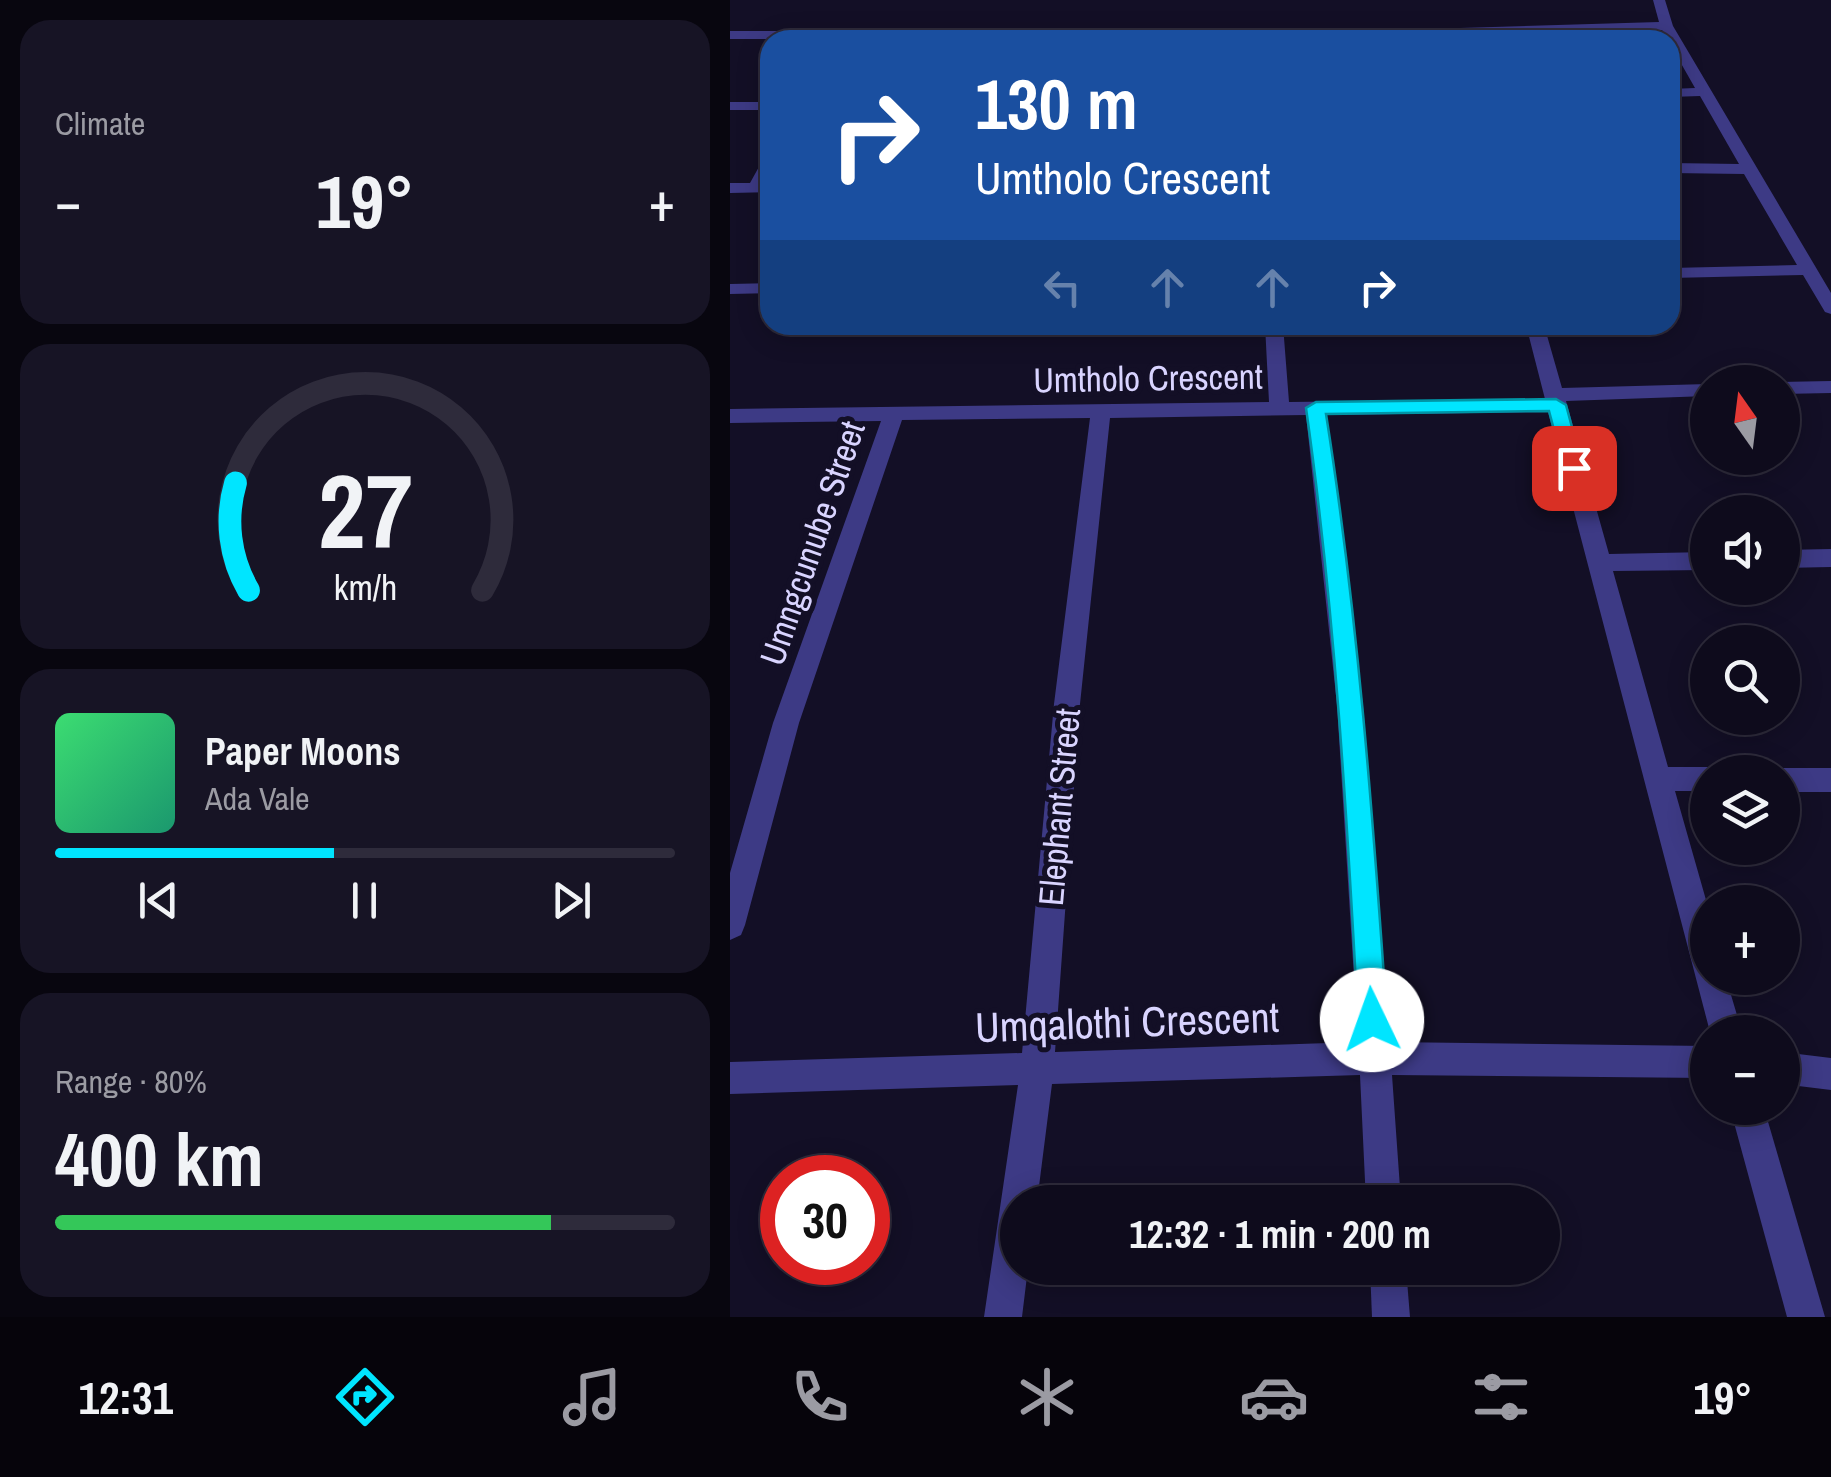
<!DOCTYPE html>
<html lang="en">
<head>
<meta charset="utf-8">
<style>
	:root { --surface:#0e0b1c; --page:#171425; --text:#f1f3f6; --muted:#9b9ba3; --line:#2e2b3b; --accent:#00e5ff }
	body { margin:0; font-family:"Archivo Narrow",sans-serif; background:var(--page); color:var(--text); height:100vh; display:flex; flex-direction:column; font-size:38px; white-space:nowrap }
	* { box-sizing:border-box; margin:0 }
	p { font-size:32px; color:var(--muted) }
	.icon { flex:none; width:55px; height:55px; fill:none; stroke:currentColor; stroke-width:2; stroke-linecap:round; stroke-linejoin:round }
	.map { position:relative; flex:1; overflow:hidden }
	.sheet { display:flex; flex-direction:column; gap:20px; padding:20px; background:#08060f; width:730px }
	.sheet>* { flex:none }
	.banner { position:absolute; left:30px; top:30px; width:920px; height:305px; border-radius:30px; box-shadow:0 5px 25px #0003,0 0 0 2px var(--line); background:#1a4fa0; color:#fff; overflow:hidden }
	.needle { width:65px; rotate:346deg }
	.fabs { position:absolute; left:960px; top:365px; display:grid; gap:20px }
	.fabs a { display:grid; place-items:center; width:110px; height:110px; border-radius:50%; background:var(--surface); box-shadow:0 5px 25px #0003,0 0 0 2px var(--line); font-size:50px }
	.speed { position:absolute; left:30px; top:1155px; display:flex; gap:20px; font-size:50px; font-weight:700; text-align:center }
	.speed>* { display:grid; place-content:center; width:130px; height:130px; border-radius:50%; background:var(--surface); box-shadow:0 5px 25px #0003,0 0 0 2px var(--line); line-height:1 }
	.speed .limit { border:15px solid #d22; background:#fff; color:#111 }
	.pin { position:absolute; display:grid; place-items:center; width:85px; height:85px; color:#fff; margin:-42px; border-radius:20px; box-shadow:0 5px 15px #0006 }
	.me { position:absolute; width:110px; margin:-55px; rotate:357deg; stroke-linejoin:round; filter:drop-shadow(0 0 8px #0008) }
	.turn { display:flex; align-items:center; gap:35px; height:210px; padding:0 50px; font-size:45px }
	.turn .icon { width:130px; height:130px; stroke-width:2.5 }
	.turn b { display:block; font-size:70px; line-height:85px }
	.lanes { display:flex; align-items:center; height:95px; padding:0 50px; background:#0003; justify-content:center; gap:50px; direction:ltr }
	.lanes .off { opacity:.35 }
	.big { font-size:75px; font-weight:800; line-height:1.1 }
	.sheet .tile { flex:1; display:flex; flex-direction:column; justify-content:center; gap:15px; min-width:0; padding:0 35px; border-radius:30px; background:var(--page) }
	.sheet .dial { align-items:center; gap:0 }
	.dial svg { height:260px; overflow:visible; fill:none; stroke:var(--line); stroke-width:7; stroke-linecap:round; text-anchor:middle }
	.dial text { fill:var(--text); stroke:none }
	.song { display:flex; align-items:center; gap:30px }
	.cover { width:120px; height:120px; border-radius:15px; background:linear-gradient(135deg,hsl(140 70% 55%),hsl(160 70% 35%)) }
	.played { height:10px; border-radius:5px; background:linear-gradient(90deg,var(--accent) 45%,var(--line) 45%) }
	.keys { display:flex; justify-content:space-around; direction:ltr }
	.heat { display:flex; justify-content:space-between; align-items:center; font-size:55px; direction:ltr }
	.charge { height:15px; border-radius:8px; background:linear-gradient(90deg,#34c759 80%,var(--line) 0) }
	.trip { position:absolute; left:270px; top:1185px; width:560px; height:100px; border-radius:50px; background:var(--surface); box-shadow:0 5px 25px #0003,0 0 0 2px var(--line); font-weight:800; line-height:100px; text-align:center }
	.dock { display:flex; height:160px; justify-content:space-around; align-items:center; background:#06040b; color:var(--muted) }
	.dock .icon { width:70px; height:70px }
	.dock .on { color:var(--accent) }
	.dock b { font-size:45px; color:var(--text) }
	main { display:flex; flex:1; min-height:0 }
	.map>svg:first-child { display:block }
	.lines { fill:none; stroke-linecap:round; stroke-linejoin:round }
	.street { fill:#3d3a85; fill-rule:evenodd }
	.route { fill:#00e5ff; stroke:#0095a6; stroke-width:2.5 }
	.labels { text-anchor:middle; dominant-baseline:central; stroke-width:10; stroke-linejoin:round; paint-order:stroke }
	.street-label { font-size:35px; fill:#d9d4ff; stroke:#130f26 }
	.near-street-label { font-size:42px; fill:#d9d4ff; stroke:#130f26 }
</style>
</head>
<body>
<main>
<section class="sheet">
<div class="tile"><p>Climate</p>
<div class="heat"><a>−</a><b class="big">19°</b><a>+</a></div>
</div>
<div class="tile dial"><svg viewBox="0 0 100 80">
<path d="M14 69A42 42 0 1 1 86 69"/>
<path d="M14 69A42 42 0 0 1 10 36" stroke="#00e5ff"/>
<text x="50" y="56" font-size="32" font-weight="700">27</text>
<text x="50" y="72" font-size="11">km/h</text>
</svg></div>
<div class="tile">
<div class="song"><i class="cover"></i><div><b>Paper Moons</b><p>Ada Vale</p></div></div>
<div class="played"></div>
<div class="keys"><svg class="icon" aria-label="previous" viewBox="0 0 24 24"><path d="M18 5L8 12l10 7zM5 5v14"/></svg><svg class="icon" aria-label="pause" viewBox="0 0 24 24"><path d="M8 5v14M16 5v14"/></svg><svg class="icon" aria-label="next" viewBox="0 0 24 24"><path d="M6 5l10 7-10 7zM19 5v14"/></svg></div>
</div>
<div class="tile"><p>Range · 80%</p><b class="big">400 km</b><div class="charge"></div></div>
</section>
<div class="map">
<svg width="1101" height="1317" viewBox="0 0 1101 1317">
	<rect width="100%" height="100%" fill="#130f26"/>
	<g class="lines">
		<!-- street -->
		<g class="street">
			<path d="M923,0h12l8,26 158,267v21l-6,-2 -22,-37 -133,3v-10l127,-3 -53,-91 -74,-1v-10l69,1 -39,-68 -30,1v-8l25,-1 -33,-58 -302,9h-630v-8h630l299,-9z"/>
			<rect x="0" y="102" width="40" height="8"/>
			<path d="M40,154l-4,28h4v10l-40,1v-10h20l15,-27z"/>
			<path d="M40,283v10l-40,1v-10z"/>
			<path d="M535,325h18l6,77 256,-3 -19,-74h18l18,63 146,-4v12l-142,5 43,153 99,-2v18l-95,1 55,196h40l11,5h-11v19h-33l33,116v71h18l16,54h-32l-162,-620 -222,3 37,290 27,337 318,4v32l-316,-3 9,127h-35l-6,-127 -308,9 -15,118h-19v66h10l-6,49h-38l34,-232 -288,9v-32l292,-9 32,-349 36,-286 -188,2 -103,303 -54,202 -4,10 -11,5v-67l43,-150 108,-302 -151,2v-14l539,-7zM576,415l31,290 21,337 -303,10 25,-348 30,-286z"/>
			<path d="M1101,381v12l-49,1v-12h-3z"/>
			<path d="M1101,549v18l-49,1v-18z"/>
			<path d="M1052,768h49v24h-49v-20h-10z"/>
			<path d="M1052,1052l49,6v32l-49,-6z"/>
			<path d="M1000,1108h34l61,209h-38z"/>
			<path d="M640,1268h36l4,49h-38z"/>
		</g>
	</g>
	<!-- route -->
	<path class="route" d="M826,399l10,6 17,63 -9,7 -10,-7 -15,-57 -223,3c32,202 47,403 61,606l-5,10 -10,5 -10,-5 -4,-10c-11,-205 -23,-408 -52,-612l10,-6z"/>
	<g class="labels">
		<!-- street labels -->
		<g class="street-label">
			<text transform="translate(418 378) rotate(-1)">Umtholo Crescent</text>
			<text transform="translate(82 543) rotate(-71)">Umngcunube Street</text>
			<text transform="translate(329 807) rotate(-85)">Elephant Street</text>
		</g>
		<!-- near-street labels -->
		<g class="near-street-label">
			<text transform="translate(397 1022) rotate(-2)">Umqalothi Crescent</text>
		</g>
	</g>
</svg>
<div class="fabs">
<a><svg class="needle" viewBox="-14 -14 28 28"><path d="M0-13l5 13h-10z" fill="#e53935"/><path d="M0 13l5-13h-10z" fill="#9b9ba3"/></svg></a>
<a><svg class="icon" aria-label="sound" viewBox="0 0 24 24"><path d="M4 9h4l5-4v14l-5-4H4zM17 9q2 3 0 6"/></svg></a>
<a><svg class="icon" aria-label="search" viewBox="0 0 24 24"><circle cx="10" cy="10" r="6"/><path d="M15 15l6 6"/></svg></a>
<a><svg class="icon" aria-label="layers" viewBox="0 0 24 24"><path d="M12 4l9 5-9 5-9-5zM3 14l9 5 9-5"/></svg></a>
<a>+</a>
<a>−</a>
</div>
<div class="speed"><div class="limit">30</div></div>
<div class="pin" style="left:844px;top:468px;background:#d93025"><svg class="icon" aria-label="arrive" viewBox="0 0 24 24"><path d="M6 21V4h12l-3 4 3 4H6"/></svg></div>
<svg class="me" style="left:642px;top:1020px" viewBox="-20 -20 40 40"><circle r="19" fill="#fff"/><path d="M0-13L10 11 0 6-10 11z" fill="#00e5ff"/></svg>
<div class="trip">12:32 · 1 min · 200 m</div>
<div class="banner">
<div class="turn"><svg class="icon" aria-label="right" viewBox="0 0 24 24"><path d="M7 20v-9h11M14 6l5 5-5 5"/></svg><div><b>130 m</b>Umtholo Crescent</div></div>
<div class="lanes"><svg class="icon off" aria-label="left" viewBox="0 0 24 24"><path d="M17 20v-9H6M10 6l-5 5 5 5"/></svg><svg class="icon off" aria-label="ahead" viewBox="0 0 24 24"><path d="M12 20V5M6 11l6-6 6 6"/></svg><svg class="icon off" aria-label="ahead" viewBox="0 0 24 24"><path d="M12 20V5M6 11l6-6 6 6"/></svg><svg class="icon" aria-label="right" viewBox="0 0 24 24"><path d="M7 20v-9h11M14 6l5 5-5 5"/></svg></div>
</div>
</div>
</main>
<nav class="dock">
<b>12:31</b>
<svg class="icon on" aria-label="directions" viewBox="0 0 24 24"><path d="M12 3l9 9-9 9-9-9zM9 14v-3h6M13 9l2 2-2 2"/></svg>
<svg class="icon" aria-label="music" viewBox="0 0 24 24"><path d="M9 18V5l10-2v13"/><circle cx="6" cy="18" r="3"/><circle cx="16" cy="16" r="3"/></svg>
<svg class="icon" aria-label="phone" viewBox="0 0 24 24"><path d="M5 4h4l2 5-3 2q2 4 5 5l2-3 5 2v4C11 20 4 13 5 4z"/></svg>
<svg class="icon" aria-label="climate" viewBox="0 0 24 24"><path d="M12 3v18M4 7l16 10M4 17L20 7"/></svg>
<svg class="icon" aria-label="car" viewBox="0 0 24 24"><path d="M5 17H2v-5l4-1 3-4h7l3 4 3 1v5h-3M9 17h6M6 11h13"/><circle cx="7" cy="17" r="2"/><circle cx="17" cy="17" r="2"/></svg>
<svg class="icon" aria-label="filters" viewBox="0 0 24 24"><path d="M4 7h16M4 17h16"/><circle cx="9" cy="7" r="2"/><circle cx="15" cy="17" r="2"/></svg>
<b>19°</b>
</nav>
</body>
</html>
